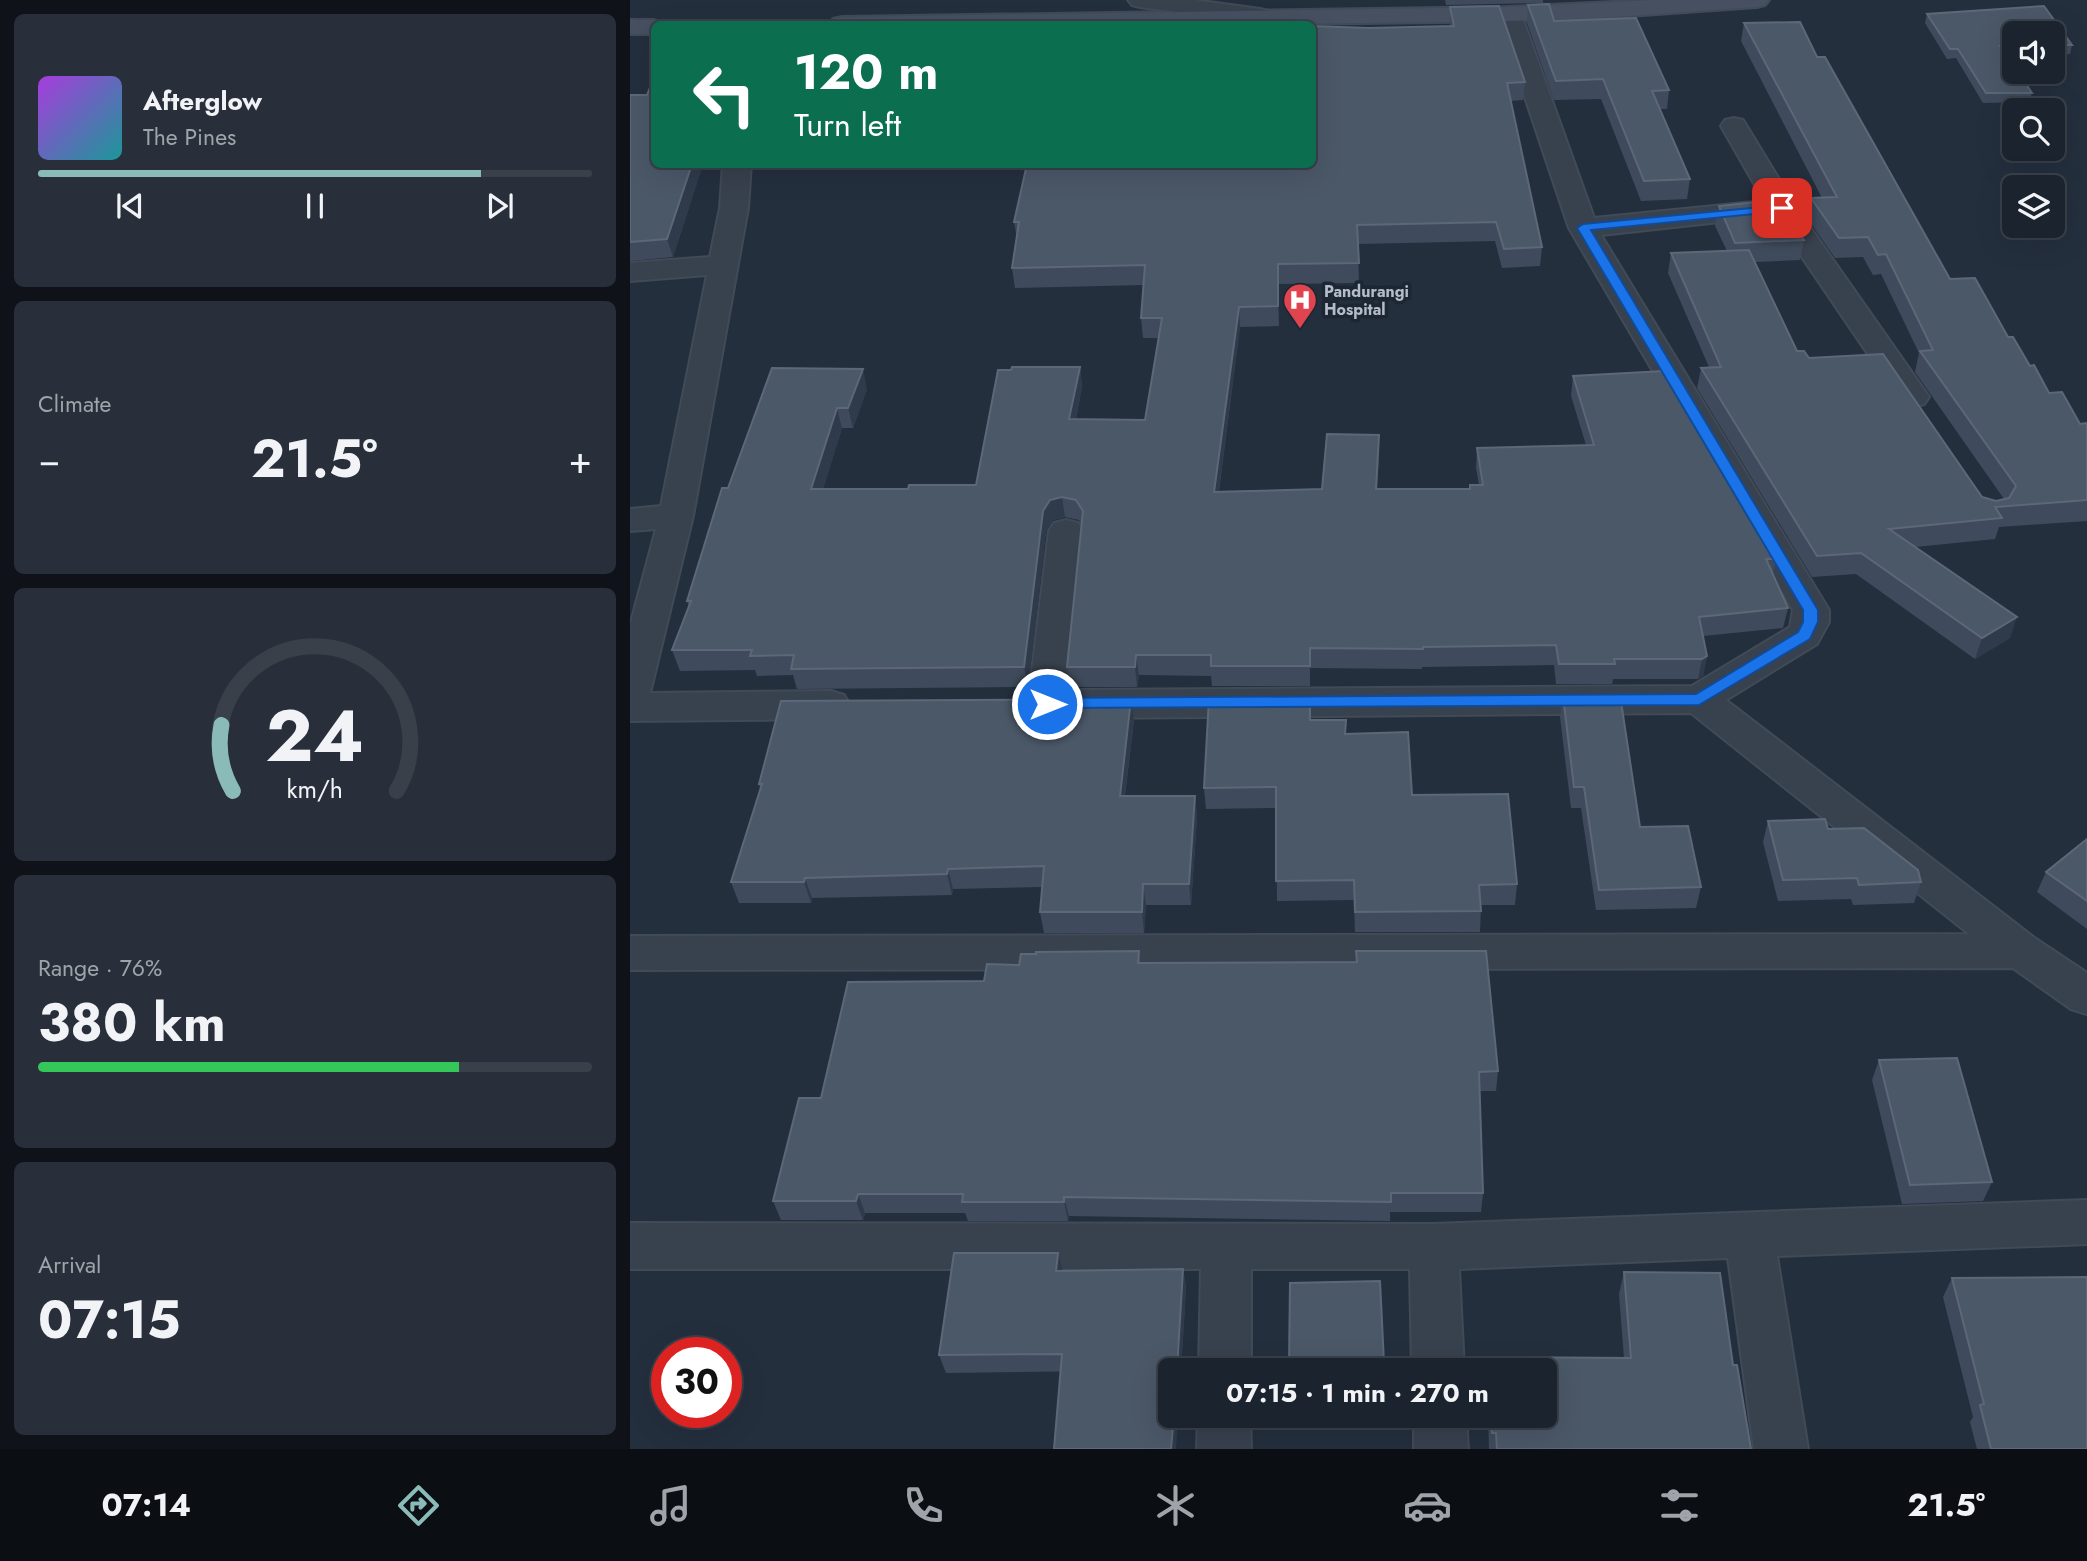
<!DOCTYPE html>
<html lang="en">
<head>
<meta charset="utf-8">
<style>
	:root { --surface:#1b232e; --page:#282f3a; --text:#f1f3f6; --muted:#a0a4aa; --line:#39404a; --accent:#8bbbb9 }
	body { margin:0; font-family:Jost,sans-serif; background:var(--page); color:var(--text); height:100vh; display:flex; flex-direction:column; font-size:26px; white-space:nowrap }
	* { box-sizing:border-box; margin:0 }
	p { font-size:23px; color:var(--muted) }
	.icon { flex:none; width:38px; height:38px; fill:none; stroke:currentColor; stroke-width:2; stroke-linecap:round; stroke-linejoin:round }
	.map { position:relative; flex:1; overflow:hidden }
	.sheet { display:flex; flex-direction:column; gap:14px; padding:14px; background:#0f1319; width:630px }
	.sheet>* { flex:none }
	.hud { position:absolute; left:21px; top:21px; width:665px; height:147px; border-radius:10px; box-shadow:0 7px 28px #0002,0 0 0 2px var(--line); background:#0b6e4f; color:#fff; overflow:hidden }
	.fabs { position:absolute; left:1372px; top:21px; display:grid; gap:14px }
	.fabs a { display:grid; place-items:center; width:63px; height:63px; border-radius:10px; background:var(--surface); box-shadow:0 7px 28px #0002,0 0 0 2px var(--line); font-size:35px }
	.speed { position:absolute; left:21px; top:1337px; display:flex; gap:14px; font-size:35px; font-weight:700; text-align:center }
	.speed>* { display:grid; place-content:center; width:91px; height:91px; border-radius:50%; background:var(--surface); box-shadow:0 7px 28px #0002,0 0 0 2px var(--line); line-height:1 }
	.speed .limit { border:10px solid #d22; background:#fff; color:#111 }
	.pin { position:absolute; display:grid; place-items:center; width:60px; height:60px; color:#fff; margin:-30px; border-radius:14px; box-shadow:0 4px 10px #0006 }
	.me { position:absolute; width:77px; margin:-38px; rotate:90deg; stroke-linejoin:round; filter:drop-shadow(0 0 5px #0008) }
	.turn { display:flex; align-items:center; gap:24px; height:147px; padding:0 28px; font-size:32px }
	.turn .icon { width:91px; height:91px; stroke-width:2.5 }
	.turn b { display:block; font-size:49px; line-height:60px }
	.big { font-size:52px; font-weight:700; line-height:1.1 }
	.sheet .widget { flex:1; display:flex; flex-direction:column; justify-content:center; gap:10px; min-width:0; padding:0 24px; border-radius:10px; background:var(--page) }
	.sheet .dial { align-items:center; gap:0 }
	.dial svg { height:182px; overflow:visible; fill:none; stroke:var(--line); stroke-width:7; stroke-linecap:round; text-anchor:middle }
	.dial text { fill:var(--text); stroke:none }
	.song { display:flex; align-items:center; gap:21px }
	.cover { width:84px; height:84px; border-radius:10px; background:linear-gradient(135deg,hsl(280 70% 55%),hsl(180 70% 35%)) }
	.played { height:7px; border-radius:4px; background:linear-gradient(90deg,var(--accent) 80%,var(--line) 80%) }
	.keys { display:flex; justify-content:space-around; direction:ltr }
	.heat { display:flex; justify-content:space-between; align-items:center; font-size:38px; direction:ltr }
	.charge { height:10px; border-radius:5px; background:linear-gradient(90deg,#34c759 76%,var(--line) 0) }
	.trip { position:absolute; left:528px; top:1358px; width:399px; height:70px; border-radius:10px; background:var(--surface); box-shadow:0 7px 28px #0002,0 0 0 2px var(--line); font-weight:700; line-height:70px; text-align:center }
	.tabs { display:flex; height:112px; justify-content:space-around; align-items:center; background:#0b0e12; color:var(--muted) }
	.tabs .icon { width:49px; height:49px }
	.tabs .active { color:var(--accent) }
	.tabs b { font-size:32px; color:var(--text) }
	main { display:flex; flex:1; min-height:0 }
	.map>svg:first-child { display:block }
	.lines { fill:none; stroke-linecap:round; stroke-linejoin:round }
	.street-casing { stroke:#414a57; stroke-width:4 }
	.secondary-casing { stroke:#414a57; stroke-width:4 }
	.street { fill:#38414e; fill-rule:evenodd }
	.secondary { fill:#465061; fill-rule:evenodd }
	.wall { fill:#3f4b5c }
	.shaded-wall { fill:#2f3b4b }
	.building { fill:#4b5868; stroke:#5c6777; stroke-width:2 }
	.route { fill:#1a73e8; stroke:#114b97; stroke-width:2 }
	.labels { text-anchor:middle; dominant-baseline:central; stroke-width:7; stroke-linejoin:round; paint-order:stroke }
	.far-poi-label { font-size:16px; font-weight:bold; fill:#b4bcc9; stroke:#1d2633; text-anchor:start }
</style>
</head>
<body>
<main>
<section class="sheet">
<div class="widget">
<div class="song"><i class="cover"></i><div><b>Afterglow</b><p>The Pines</p></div></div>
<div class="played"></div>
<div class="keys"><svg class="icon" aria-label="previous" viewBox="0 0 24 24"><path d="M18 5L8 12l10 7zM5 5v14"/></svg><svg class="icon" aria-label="pause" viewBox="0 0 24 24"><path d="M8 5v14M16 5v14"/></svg><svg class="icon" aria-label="next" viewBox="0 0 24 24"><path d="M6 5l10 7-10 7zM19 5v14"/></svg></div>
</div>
<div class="widget"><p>Climate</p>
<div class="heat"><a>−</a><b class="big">21.5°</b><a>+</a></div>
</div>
<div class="widget dial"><svg viewBox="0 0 100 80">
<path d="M14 69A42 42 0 1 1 86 69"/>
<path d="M14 69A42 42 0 0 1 9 40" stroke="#8bbbb9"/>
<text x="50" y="56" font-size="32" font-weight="700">24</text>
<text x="50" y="72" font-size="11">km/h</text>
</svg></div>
<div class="widget"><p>Range · 76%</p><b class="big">380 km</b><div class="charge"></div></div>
<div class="widget"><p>Arrival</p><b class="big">07:15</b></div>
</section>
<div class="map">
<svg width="1457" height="1449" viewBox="0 0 1457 1449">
	<rect width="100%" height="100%" fill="#242f3e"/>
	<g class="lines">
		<!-- street casing -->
		<g class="street-casing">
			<g id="street">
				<path d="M498,0h66l66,9 9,2 3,5 -3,5 -9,2 -120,-16 -8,-2z"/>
				<path d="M879,7l9,2 3,5 73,204 170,-17 -43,-75 4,-6 9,-2 9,2 53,87 133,190 -5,7 -11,3 -11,-3 -128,-188 -173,19 228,375v12l-12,22 -91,56 310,239 51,34v41l-16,-5 -58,-41 -1383,2v-34l1339,-2 -278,-221 -611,5 -13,-4 -3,-6 -4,6 -13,4 -13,-4 -6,-10 21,-173 5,-8 12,-3 12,3 5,8 -16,163 13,-4 612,-4 98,-59 3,-17 -224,-382 -72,-214 3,-5z"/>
				<path d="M93,164h28l-3,44 -55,308 -43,177 181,-2 13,4 6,10 -6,10 -13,4 -201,2v-95l26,-97 -26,2v-22l31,-3 46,-231 -77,6v-18l80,-6 10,-49z"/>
				<path d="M1457,1200v44l-310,12 31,193h-54l-26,-191 -269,11 5,101h-52l-2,-101h-159v101h-52l2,-101h-571v-46l804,1z"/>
				<path d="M568,1416h52l1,33h-54z"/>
				<path d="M784,1416h52l2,33h-54z"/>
			</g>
		</g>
		<!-- secondary casing -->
		<g class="secondary-casing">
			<g id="secondary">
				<path d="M1024,0h115l-4,5 -8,2 -157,11 -91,3 -217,3h-462l3,-5 9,-2 667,-10z"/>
				<path d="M0,20h24l10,4h-10v10h-24z"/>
			</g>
		</g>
		<!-- street -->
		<use href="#street" class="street"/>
		<!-- secondary -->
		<use href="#secondary" class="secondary"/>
	</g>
	<!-- wall -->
	<g class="wall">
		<path d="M815,0h98v3l-97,2z"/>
		<path d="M898,5l141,85 -2,19h-7l30,70 -3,20 -46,2 -40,-102 -47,1 -27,-77z"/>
		<path d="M1414,6l28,39 -2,9 -17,1v-22h-39v23h-8l8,11v5h4l14,21 -3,9 -46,1 -27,-45 -9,1 -22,-36 2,-9z"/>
		<path d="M820,7l75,75 -2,18 -12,1 31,146 -2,19 -38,2 -7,-27 -137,3 1,39 -80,1v42l-39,1 -21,164 103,-2 57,-34 -2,34h92l10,-4 -3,-17 1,-20 109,-3 -15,-49 2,-20 203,183 -3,15 15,34 -5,20 -80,8 4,20 -4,20 -5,3h-85l-1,5h-56l-2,-19 -132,2v2l-112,-1v18h-98l-1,-10 -72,-1 -2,12h-67l-3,-20 14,-142 -2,-5 -14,-3 -12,3 -7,11 -18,156 -231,2 -4,-14 -36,1 -2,-6 -75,1 -8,-21 17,-43 -2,-6 85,-233 95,21 -14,39h-11l-19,61h85l68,-4 104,-118 2,20 -6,32 69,1 13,-82h-15l-2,-20 2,-33 -128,3 -3,-20 5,-30 -3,-16 355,-194 81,-2z"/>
		<path d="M1114,23l73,34 133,222 58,58 41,56 31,31 7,1v96l-88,6 -4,12 -80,8 95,91 -35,21 -119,-85 -44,3 -115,-189 4,-20 8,-1 -41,-94 3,-20 56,-2 -12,-25 4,-20 85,34 -4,20 -45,2 42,89 12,7 173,139 14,4 8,-2 -89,-127 4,-19 -38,-79 -8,1 -10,-18 -28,1 -28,-40 4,-20h11l-81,-157z"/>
		<path d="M0,95l24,69h49l-30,93 -43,4z"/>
		<path d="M933,696l77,131 61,60 -5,21 -100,2 -15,-102h-10l-11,-91z"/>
		<path d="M504,720l-9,76h70l2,21 -6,88h-45l-2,28h-100l-4,-21 2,-25 -89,2 -1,6 -140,3 -1,5h-72l-8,-21 29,-93 -1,-5z"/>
		<path d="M716,734l66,61 105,89 -2,21h-34l-1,27h-125l-1,-32 -77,1 -1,-93 -70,1 -2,-21z"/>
		<path d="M1138,821l60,8 93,53 -7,21 -61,2 -2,-6 -73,2 -15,-59z"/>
		<path d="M1457,839v90l-50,-37 9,-20z"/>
		<path d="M509,951l2,12 357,108 -2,20h-16l3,102 -2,19h-91v9l-321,-5 -1,5h-100l-3,-8h-100l-2,7h-82l-8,-19 48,-103 163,-117 35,-16 17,-11z"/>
		<path d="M1249,1060l113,122 -9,19 -81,3 -30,-124z"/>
		<path d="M553,1269l3,19 -5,82 -235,3 -7,-18 124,-84z"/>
		<path d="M994,1272l109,93 18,84h-262l-1,-33h57v-46h-58l2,-13 135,1 -5,-64z"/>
		<path d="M1322,1278l135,171h-110l-7,-27 3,-5 -30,-120z"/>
		<path d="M660,1283l94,80 -1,7h-94z"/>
	</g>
	<!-- shaded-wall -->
	<g class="shaded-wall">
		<path d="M62,164h11l-30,93 -6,-18z"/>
		<path d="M648,264l1,20v42l-1,-20z"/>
		<path d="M609,307l1,20 -24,185 -2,-20z"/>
		<path d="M450,367l2,20 -10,52 -3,-20z"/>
		<path d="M233,369l4,20 -14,39 -5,-20z"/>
		<path d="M207,408l5,20 -25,81 -6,-20z"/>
		<path d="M749,435v20l-3,54v-20z"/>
		<path d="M432,497l3,20 -12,3 -7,11 -18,156 -4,-20 19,-156 7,-11z"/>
		<path d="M1387,617l-7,21 -35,21 7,-21z"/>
		<path d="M506,655l3,20 -2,12 -2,-20z"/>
		<path d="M1077,656l-4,20 -5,3 4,-20z"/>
		<path d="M501,699l3,21 -12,97 -2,-21z"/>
		<path d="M565,796l2,21 -6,88 -2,-21z"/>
		<path d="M318,869l5,20 -1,6 -5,-21z"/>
		<path d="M175,878l7,20 -1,5 -7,-21z"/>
		<path d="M513,884l3,21 -2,28 -2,-21z"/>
		<path d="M228,1194l7,19 -2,7 -7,-19z"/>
		<path d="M434,1197l5,19 -1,5 -4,-19z"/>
		<path d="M428,1253l5,19 -7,-1z"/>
		<path d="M553,1269l3,19 -5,82h-4z"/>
		<path d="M544,1416h4l-2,33h-5z"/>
	</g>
	<!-- building -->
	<g class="building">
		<path d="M919,4l5,17 82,-3 33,72 -17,1 38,88 -46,2 -41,-102 -47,2 -28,-76z"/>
		<path d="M869,6l26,76 -18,1 35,164 -38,2 -8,-27 -139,3 2,38 -81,1v42l-39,1 -25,185 108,-3 5,-55 52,1 -3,54h94v-4h13l-6,-37 117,-3 -21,-69 91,-5 112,188h-10l22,49 -89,9 8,39 -5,3h-88l1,5h-56l-3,-19 -133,2v2l-113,-1v18h-99v-11h-75l-1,12h-68l16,-156 -7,-11 -14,-3 -12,3 -7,11 -19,156 -233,2 3,-14 -44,1 2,-6h-80l19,-49h-4l35,-113h6l44,-120 91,1 -15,39h-11l-26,81h97l1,-4h67l22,-115h13l1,-3h68l-11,52 76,1 17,-102h-21l4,-53 -133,3 7,-46h-5l13,-58h285v-138l57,2 85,-2 -4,-19z"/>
		<path d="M1414,6l28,39h-19v-12h-39v13h-14l14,21v5h4l14,21h-46l-28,-44h-8l-23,-35z"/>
		<path d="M604,22h63l-1,2h-63z"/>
		<path d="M1170,22l17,35h8l125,222 25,-1 33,59h5l17,29 4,-1 15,28 13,-1 18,32 6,-1 1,2v75l-92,7 7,11 -113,11 128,88 -35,21 -121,-85 -44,3 -116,-188 20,-1 -50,-114 78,-3 48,101h7l5,7 74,-4 99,143 14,4 13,-3 7,-12 -96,-135 13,-1 -47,-96 -8,1 -10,-18 -29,1 -28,-40 26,-1 -93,-174z"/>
		<path d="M23,80h1v84h38l-25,75 -37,3v-147h17z"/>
		<path d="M1145,200l29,40 -69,3 -16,-37z"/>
		<path d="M990,695l20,132 48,-1 13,61 -102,3 -15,-103h-10l-11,-91z"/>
		<path d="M680,697v23h36l-1,14 63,-2 4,63 96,-1 9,90 -38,1 2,26 -126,1 -1,-32 -78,1v-94l-72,1 5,-90z"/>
		<path d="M501,699l-11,97h75l-6,88h-46l-1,28h-102l4,-46 -96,3 -1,5 -142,4 -1,4h-73l31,-98h-3l22,-83z"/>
		<path d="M1195,819l3,10 36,-1 54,42 3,12 -62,3 -2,-7 -74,2 -15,-59z"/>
		<path d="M1457,839v62l-41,-29z"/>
		<path d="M509,951l-1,12 219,-1 -1,-11h130l12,120 -19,1 4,121h-92v9l-327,-5v5h-102l1,-8h-105l-2,7h-83l26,-103h22l27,-116 136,-1 3,-17 32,1 2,-11h15v-2z"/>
		<path d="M1327,1058l35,124 -82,3 -31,-125z"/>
		<path d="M324,1253h104l-2,18 127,-2 -6,101h-6v46h3l-3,33h-117l8,-95 -123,1z"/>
		<path d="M994,1272l96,1 13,92h4l14,84h-254l-1,-16h-4l-1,-17h54v-46h-56v-13l142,1z"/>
		<path d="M1457,1277v172h-96l-11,-44 4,-1 -32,-126z"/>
		<path d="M750,1281l4,82 -95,2 1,-82z"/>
	</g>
	<!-- route -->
	<path class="route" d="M1152,205l4,1v5l-195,19 227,380v12l-8,17 -111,66 -657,3 -3,-4 8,-6 649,-4 102,-62 5,-10v-12l-226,-382 6,-4z"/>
	<!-- icons -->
	<defs>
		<g id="hospital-pin" transform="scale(1.75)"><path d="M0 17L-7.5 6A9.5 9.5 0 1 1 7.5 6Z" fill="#e0444e" stroke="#1d2633"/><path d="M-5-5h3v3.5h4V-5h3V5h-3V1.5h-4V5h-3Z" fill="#fff"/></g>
	</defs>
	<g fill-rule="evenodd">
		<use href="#hospital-pin" x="670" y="300"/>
	</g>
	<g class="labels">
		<!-- far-poi labels -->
		<g class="far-poi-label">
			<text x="694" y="291">Pandurangi<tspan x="694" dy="18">Hospital</tspan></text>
		</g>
	</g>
</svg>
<div class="fabs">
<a><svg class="icon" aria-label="sound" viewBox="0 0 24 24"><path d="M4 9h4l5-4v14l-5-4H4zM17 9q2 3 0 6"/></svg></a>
<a><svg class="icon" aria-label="search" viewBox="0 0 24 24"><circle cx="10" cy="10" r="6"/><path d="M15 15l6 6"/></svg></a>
<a><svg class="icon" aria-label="layers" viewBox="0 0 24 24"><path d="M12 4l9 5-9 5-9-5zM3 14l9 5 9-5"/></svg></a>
</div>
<div class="speed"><div class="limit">30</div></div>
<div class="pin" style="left:1152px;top:208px;background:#d93025"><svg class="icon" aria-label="arrive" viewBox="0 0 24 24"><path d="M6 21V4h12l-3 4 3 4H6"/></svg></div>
<svg class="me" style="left:417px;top:704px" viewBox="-20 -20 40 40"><circle r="17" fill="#1a73e8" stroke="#fff" stroke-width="3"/><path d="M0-11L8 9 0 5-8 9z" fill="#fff"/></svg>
<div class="trip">07:15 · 1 min · 270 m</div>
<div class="hud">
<div class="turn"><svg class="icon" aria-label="left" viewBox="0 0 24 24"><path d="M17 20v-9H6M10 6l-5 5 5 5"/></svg><div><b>120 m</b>Turn left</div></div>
</div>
</div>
</main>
<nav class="tabs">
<b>07:14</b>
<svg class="icon active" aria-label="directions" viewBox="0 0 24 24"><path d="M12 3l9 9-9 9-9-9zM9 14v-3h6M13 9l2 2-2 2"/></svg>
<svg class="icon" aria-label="music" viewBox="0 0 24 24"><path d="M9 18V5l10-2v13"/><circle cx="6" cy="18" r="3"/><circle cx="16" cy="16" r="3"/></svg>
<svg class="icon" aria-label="phone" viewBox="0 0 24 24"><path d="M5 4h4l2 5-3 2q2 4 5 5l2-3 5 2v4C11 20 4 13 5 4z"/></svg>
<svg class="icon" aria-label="climate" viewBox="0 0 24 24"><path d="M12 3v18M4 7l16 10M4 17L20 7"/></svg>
<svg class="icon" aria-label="car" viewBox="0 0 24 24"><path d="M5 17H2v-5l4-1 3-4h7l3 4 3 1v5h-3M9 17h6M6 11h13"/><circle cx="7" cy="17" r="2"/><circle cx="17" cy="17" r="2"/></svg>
<svg class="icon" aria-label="filters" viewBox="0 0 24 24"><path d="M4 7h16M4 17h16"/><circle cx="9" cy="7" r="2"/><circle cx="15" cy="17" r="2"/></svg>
<b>21.5°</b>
</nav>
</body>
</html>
